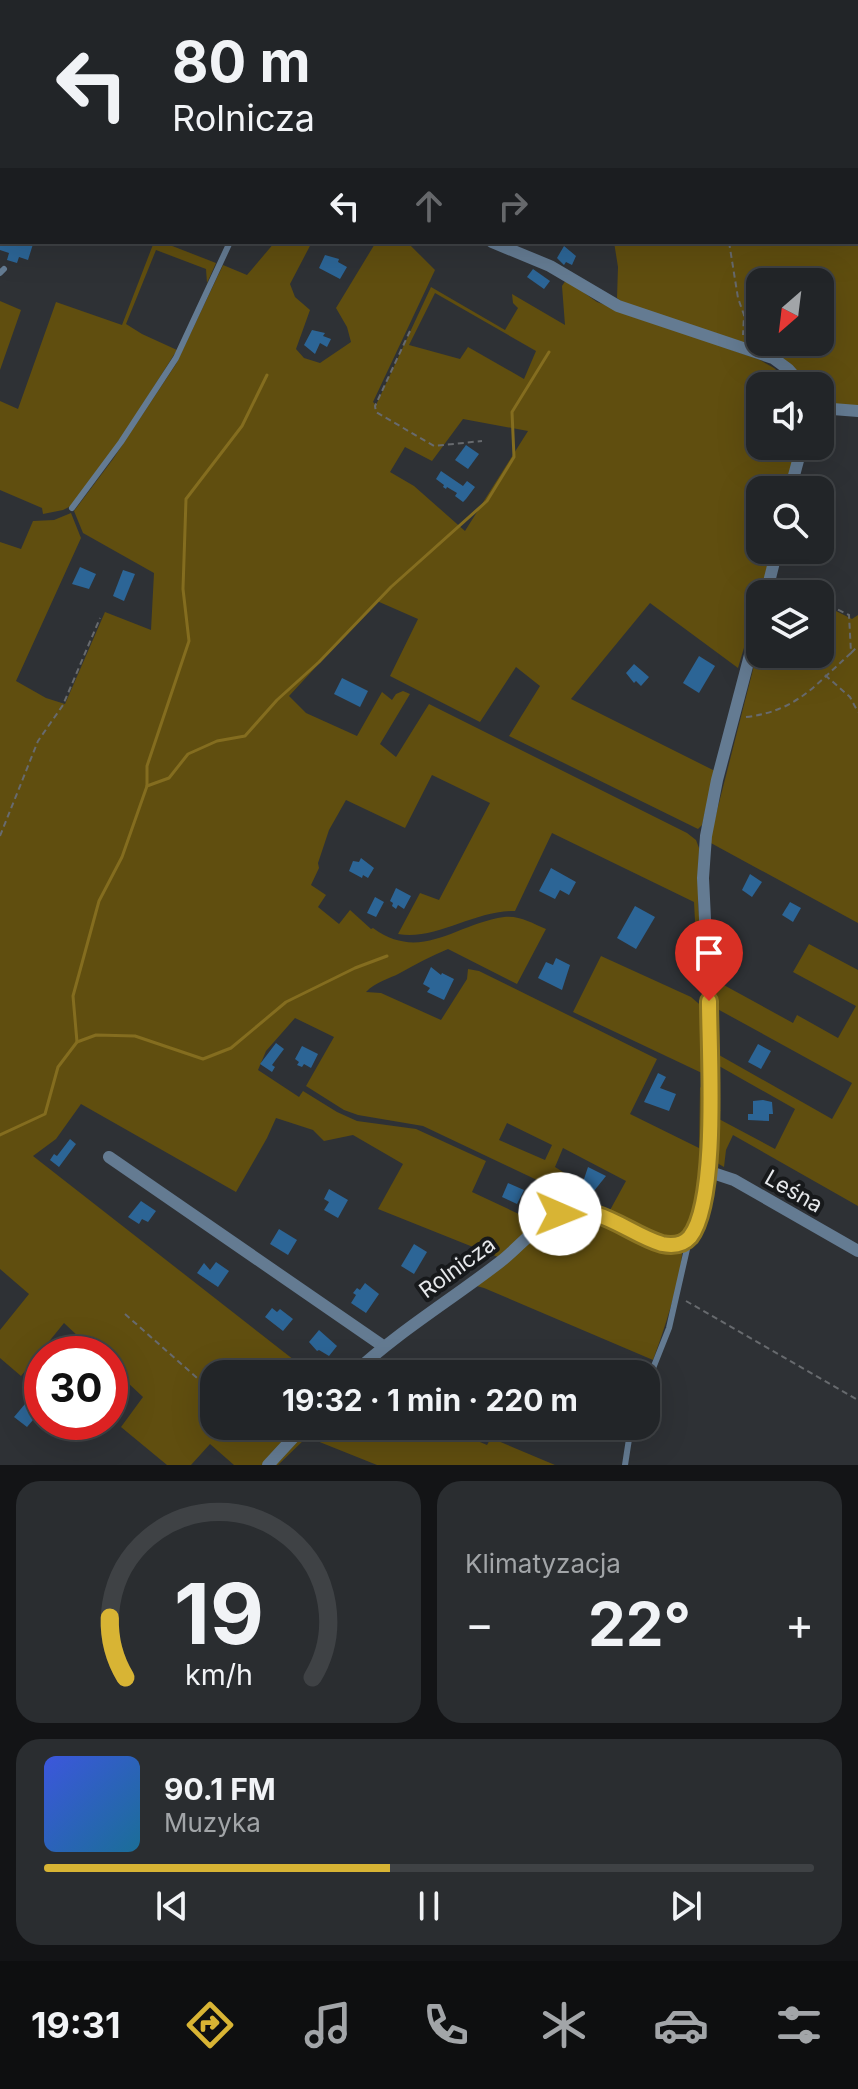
<!DOCTYPE html>
<html lang="pl">
<head>
<meta charset="utf-8">
<style>
	:root { --surface:#222528; --page:#2a2d30; --text:#f1f3f6; --muted:#a2a5a8; --line:#3f4245; --accent:#d8b434 }
	body { margin:0; font-family:Inter,sans-serif; background:var(--page); color:var(--text); height:100vh; display:flex; flex-direction:column; font-size:30px; white-space:nowrap }
	* { box-sizing:border-box; margin:0 }
	p { font-size:26px; color:var(--muted) }
	.icon { flex:none; width:44px; height:44px; fill:none; stroke:currentColor; stroke-width:2; stroke-linecap:round; stroke-linejoin:round }
	.map { position:relative; height:1465px; overflow:hidden }
	.side { display:flex; flex-direction:column; gap:16px; padding:16px; background:#131416; flex:1 }
	.side>* { flex:none }
	.hud { position:absolute; left:0px; top:0px; width:858px; height:244px; box-shadow:0 8px 32px #0002,0 0 0 2px var(--line); background:#222528; color:var(--text); overflow:hidden }
	.needle { width:52px; rotate:208deg }
	.fabs { position:absolute; left:746px; top:268px; display:grid; gap:16px }
	.fabs a { display:grid; place-items:center; width:88px; height:88px; border-radius:16px; background:var(--surface); box-shadow:0 8px 32px #0002,0 0 0 2px var(--line); font-size:40px }
	.speed { position:absolute; left:24px; top:1336px; display:flex; gap:16px; font-size:40px; font-weight:700; text-align:center }
	.speed>* { display:grid; place-content:center; width:104px; height:104px; border-radius:50%; background:var(--surface); box-shadow:0 8px 32px #0002,0 0 0 2px var(--line); line-height:1 }
	.speed .limit { border:12px solid #d22; background:#fff; color:#111 }
	.pin { position:absolute; display:grid; place-items:center; width:68px; height:68px; color:#fff; margin:-82px -34px; border-radius:50% 50% 50% 0; rotate:-45deg; box-shadow:0 0 8px #0007 }
	.pin .icon { rotate:45deg }
	.me { position:absolute; width:88px; margin:-44px; rotate:91deg; stroke-linejoin:round; filter:drop-shadow(0 0 6px #0008) }
	.turn { display:flex; align-items:center; gap:28px; height:168px; padding:0 40px; font-size:36px }
	.turn .icon { width:104px; height:104px; stroke-width:2.5 }
	.turn b { display:block; font-size:56px; line-height:68px }
	.lanes { display:flex; align-items:center; height:76px; padding:0 40px; background:#0003; justify-content:center; gap:40px; direction:ltr }
	.lanes .off { opacity:.35 }
	.big { font-size:60px; font-weight:700; line-height:1.1 }
	.side .widget { flex:1; display:flex; flex-direction:column; justify-content:center; gap:12px; min-width:0; padding:0 28px; border-radius:24px; background:var(--page) }
	.side .dial { align-items:center; gap:0 }
	.dial svg { height:208px; overflow:visible; fill:none; stroke:var(--line); stroke-width:7; stroke-linecap:round; text-anchor:middle }
	.dial text { fill:var(--text); stroke:none }
	.song { display:flex; align-items:center; gap:24px }
	.cover { width:96px; height:96px; border-radius:12px; background:linear-gradient(135deg,hsl(230 70% 55%),hsl(200 70% 35%)) }
	.played { height:8px; border-radius:4px; background:linear-gradient(90deg,var(--accent) 45%,var(--line) 45%) }
	.keys { display:flex; justify-content:space-around; direction:ltr }
	.heat { display:flex; justify-content:space-between; align-items:center; font-size:44px; direction:ltr }
	.side .tiles { flex:1; display:grid; gap:16px; grid-template-columns:1fr 1fr }
	.widget:last-child { grid-column:span 2 }
	.trip { position:absolute; left:200px; top:1360px; width:460px; height:80px; border-radius:24px; background:var(--surface); box-shadow:0 8px 32px #0002,0 0 0 2px var(--line); font-weight:700; line-height:80px; text-align:center }
	.dock { display:flex; height:128px; justify-content:space-around; align-items:center; background:#0e0f10; color:var(--muted) }
	.dock .icon { width:56px; height:56px }
	.dock .on { color:var(--accent) }
	.dock b { font-size:36px; color:var(--text) }
	.map>svg:first-child { display:block }
	.green { fill:#604e0f; fill-rule:evenodd }
	.lines { fill:none; stroke-linecap:round; stroke-linejoin:round }
	.stream { stroke:#846d1f; stroke-width:3 }
	.building { fill:#2c6596 }
	.path { stroke:#676a6e; stroke-width:2; stroke-dasharray:6 4; stroke-linecap:butt }
	.service { stroke:#647b92; stroke-width:6 }
	.minor { stroke:#647b92; stroke-width:12 }
	.route-casing { stroke:#8c7522; stroke-width:20 }
	.route { stroke:#d8b434; stroke-width:14 }
	.labels { text-anchor:middle; dominant-baseline:central; stroke-width:8; stroke-linejoin:round; paint-order:stroke }
	.street-label { font-size:22px; fill:#e6e8eb; stroke:#17191b }
</style>
</head>
<body>
<div class="map">
<svg width="858" height="1465" viewBox="0 0 858 1465">
	<rect width="100%" height="100%" fill="#2e3135"/>
	<!-- green -->
	<g class="green">
		<path d="M488,0h370v409l-38,-7v-16h-15l-15,-19 -167,-64 -6,-5 1,-31 -4,-25h242v-240h-368zM760,282h60v60h-60z"/>
		<path d="M154,242h8l54,21 -9,20 -1,-14 -50,-19 -30,74 16,10 35,16 -55,87 -51,69 -8,4 -20,4 -1,-6 -42,-18v-89l18,8 38,-107 66,23z"/>
		<path d="M275,242h37l-22,42 5,13 15,13 -14,39 8,9 16,5 31,-21 -4,-15 -11,-19 40,-66h31l28,28 -62,132 3,3 55,-118 74,43 13,-22 -5,-5 -1,-9 53,31 -3,-39 4,-6 31,22 163,58 14,8 20,18h-34v60h38l-11,44h-27v60h13l-35,118 -88,-65 -79,96 144,72 -13,54 -4,4 -189,-93 31,-50 -24,-19 -36,55 -90,-46 28,-57 -41,-18 -88,95 17,17 51,23 25,-44 10,8 4,-6 7,-3 7,3 -30,50 16,13 33,-53 258,129 9,7 3,8 -1,56 5,55 -6,-1 -3,-56 -142,-69 -37,78c-40,-1 -80,30 -117,23l22,-41 19,7 51,-97 -58,-28 -27,53 -59,-28 -17,30 -11,33 1,5 -8,17 15,10 -8,12 21,17 11,-14 21,19 2,-1c48,35 82,-4 131,-11 15,-2 28,6 42,12l-29,55 -69,-35c-17,7 -32,15 -48,24 -11,6 -25,9 -34,19l15,1 60,27 26,-41 1,-10 11,2 178,88 -27,55 69,34 1,-61 4,3c4,27 3,146 -33,149 -20,2 -45,-17 -62,-27l17,-31 -63,-33 -8,19 11,7 -6,17 -137,-65 -65,-11 -14,-5 -38,-24 28,-49 -39,-19 -29,33 -8,19 41,27 4,-6 34,21 20,9 59,8 70,32 -14,31 64,30 -38,35 -120,-48 25,-45 -50,-29 -29,6 -11,-11 -37,-12 -9,20 -31,54 -155,-88 -25,35 -23,17 279,218h-98v52h84l-36,39h-28l-24,-21 -19,21h-24l-46,-38 22,-30 -33,-31v-12h-13l-33,-31 -43,53 -21,-18v-28l29,-36 -29,-25v-727l21,7 12,-28 21,-1 17,-7 10,25 -65,143 30,17 19,6 40,-92 46,18 3,-57 -71,-40 -9,-22 39,-52 63,-95 47,-99 24,10zM435,293l101,58 -12,28 -56,-32 -8,12 -51,-14zM463,419l65,12 -63,100 -51,-45 -24,-14 15,-25 27,14zM507,1123l45,22 -7,15 -46,-20z"/>
		<path d="M0,301l21,9 -21,60z"/>
		<path d="M820,603l32,16 6,-4v308l-149,-81 51,-200v12h60z"/>
		<path d="M809,944l49,26v236l-125,-71 -7,15 -2,17 -7,-4c-5,-14 -9,-32 0,-45l58,31 20,-40 -76,-43 -1,42 3,3 -8,-2 1,-61 5,7 113,64 20,-36 -140,-77 -1,-28 82,45 4,-8 41,23 18,-32 -63,-34z"/>
		<path d="M601,956l90,41 14,12 -1,65 -131,-62z"/>
		<path d="M587,1217l95,31c2,22 -20,89 -29,112l-169,-72 -11,-3 82,-65z"/>
		<path d="M309,1426h133l45,19 4,-7 64,27h-178l-70,-28 -29,28h-6z"/>
	</g>
	<g class="lines">
		<!-- stream -->
		<g class="stream">
			<path d="M793,0l1,2"/>
			<path d="M147,786l22,-8 19,-24 29,-13 28,-5 32,-36 42,-38 72,-75 96,-86 27,-44 -2,-45 37,-60"/>
			<path d="M77,1042l19,-7 39,1 68,23 28,-11 55,-46 69,-34 32,-12"/>
			<path d="M0,1135l45,-21 13,-47 19,-25 -4,-46 26,-95 23,-44 25,-71v-20l42,-125 -6,-52 3,-90 56,-73 25,-51"/>
		</g>
	</g>
	<!-- building -->
	<g class="building">
		<path d="M0,242h27l6,2 -5,16 -9,-3 -2,6 -10,-3 2,-7 -9,-3z"/>
		<path d="M564,246l12,10 -4,9 -6,-3 -2,3 -7,-7z"/>
		<path d="M325,255l14,4 -1,3 9,5 -7,12 -21,-11z"/>
		<path d="M533,269l17,12 -6,8 -17,-12z"/>
		<path d="M312,330l13,3 -2,3 8,3 -4,8 -7,-4 -5,11 -11,-9z"/>
		<path d="M466,445l13,9 -11,15 -13,-9z"/>
		<path d="M441,471l22,15 4,-5 8,6 -9,12 -3,3 -8,-6 2,-3 -10,-6 -1,2 -3,-2 1,-2 -8,-6z"/>
		<path d="M80,567l16,7 -7,15 -17,-5z"/>
		<path d="M123,570l12,4 -11,27 -11,-5z"/>
		<path d="M699,656l16,10 -16,27 -16,-10z"/>
		<path d="M634,664l15,13 -8,9 -5,-5 -2,2 -8,-10z"/>
		<path d="M342,678l26,13 -8,16 -26,-13z"/>
		<path d="M361,858l13,10 -6,10 -5,-3 -1,3 -13,-7 4,-10 6,1z"/>
		<path d="M551,868l25,14 -7,13 -9,-5 -5,9 -16,-8z"/>
		<path d="M750,874l12,8 -10,15 -10,-7z"/>
		<path d="M396,888l15,8 -7,13 -6,-4 -2,4 -4,-3 1,-3 -3,-2z"/>
		<path d="M375,897l9,5 -8,15 -9,-4z"/>
		<path d="M790,902l11,6 -8,14 -11,-7z"/>
		<path d="M635,906l20,11 -19,32 -19,-11z"/>
		<path d="M556,958l14,7 -8,25 -24,-12 8,-16 7,3z"/>
		<path d="M431,967l10,8 1,-2 12,6 -10,21 -17,-8 3,-4 -7,-4z"/>
		<path d="M276,1043l8,6 -12,16 3,2 -3,5 -12,-8z"/>
		<path d="M758,1044l13,7 -10,18 -13,-7z"/>
		<path d="M302,1046l16,8 -7,14 -7,-4 -2,3 -5,-2 2,-3 -4,-3z"/>
		<path d="M658,1073l8,4 -6,11 16,6 -7,17 -25,-9z"/>
		<path d="M763,1100l9,2 1,12h-4v7l-21,-1v-6h5v-13z"/>
		<path d="M70,1139l6,5 -17,23 -9,-7 4,-6 3,2z"/>
		<path d="M588,1167l18,9 -12,15 -12,-6z"/>
		<path d="M508,1183l16,7 -7,14 -15,-7z"/>
		<path d="M329,1189l19,11 -10,18 -14,-8 5,-8 -5,-3z"/>
		<path d="M141,1201l15,10 -8,11 -6,-3 -3,5 -11,-7z"/>
		<path d="M279,1229l18,11 -9,15 -18,-11z"/>
		<path d="M414,1244l13,8 -13,22 -13,-8z"/>
		<path d="M216,1262l13,9 -11,16 -21,-14 7,-10 6,7z"/>
		<path d="M365,1283l14,11 -13,19 -15,-10 5,-8 -3,-2 4,-5 3,2z"/>
		<path d="M272,1308l5,4 3,-3 13,10 -10,12 -18,-14z"/>
		<path d="M319,1330l18,16 -8,10 -10,-6 -2,1 -8,-9z"/>
		<path d="M417,1359l20,10 -3,5h-24z"/>
		<path d="M25,1404l13,10 -11,13 -13,-10z"/>
	</g>
	<g class="lines">
		<!-- path -->
		<g class="path">
			<path d="M645,0l2,2"/>
			<path d="M729,242l9,56 6,17 -1,20"/>
			<path d="M410,331l-35,75 1,6 58,34 48,-5"/>
			<path d="M782,586l21,8"/>
			<path d="M851,653l7,-7"/>
			<path d="M825,675l25,22 8,15"/>
			<path d="M746,717c51,-6 69,-32 105,-64l-2,-38 -29,-14"/>
			<path d="M0,836l38,-95 25,-36 37,-87"/>
			<path d="M686,1301l172,99"/>
			<path d="M125,1314l89,79"/>
			<path d="M253,1426l20,14"/>
		</g>
		<!-- service -->
		<g class="service">
			<path d="M0,61l2,-8"/>
			<path d="M0,273l4,-4"/>
			<path d="M72,508l49,-66 55,-84 54,-116"/>
			<path d="M646,1386l23,-58 18,-79 -2,-7"/>
			<path d="M625,1465l6,-39"/>
		</g>
		<!-- minor -->
		<g class="minor">
			<path d="M0,1l2,1"/>
			<path d="M247,2l1,-2"/>
			<path d="M492,242l58,24 68,40 155,52 15,11 15,17"/>
			<path d="M820,408l38,3"/>
			<path d="M790,490l12,-44"/>
			<path d="M766,594l11,-44"/>
			<path d="M109,1157l274,189"/>
			<path d="M707,1171l27,9 124,71"/>
			<path d="M353,1374c46,-43 98,-74 147,-112 18,-14 32,-32 52,-44 9,-5 19,-8 29,-7 33,1 72,44 104,31l10,-14 7,-20 7,-55v-152l-6,-123 3,-42 11,-56 43,-163"/>
			<path d="M268,1465l36,-39"/>
		</g>
	</g>
	<g class="lines">
		<!-- route casing -->
		<g class="route-casing">
			<path id="route" d="M560,1214c38,-12 68,20 102,30 10,2 21,1 28,-7 29,-37 19,-186 19,-236"/>
		</g>
		<!-- route -->
		<use href="#route" class="route"/>
	</g>
	<g class="labels">
		<!-- street labels -->
		<g class="street-label">
			<text transform="translate(794 1191) rotate(30)">Leśna</text>
			<text transform="translate(457 1267) rotate(-36)">Rolnicza</text>
		</g>
	</g>
</svg>
<div class="fabs">
<a><svg class="needle" viewBox="-14 -14 28 28"><path d="M0-13l5 13h-10z" fill="#e53935"/><path d="M0 13l5-13h-10z" fill="#a2a5a8"/></svg></a>
<a><svg class="icon" aria-label="sound" viewBox="0 0 24 24"><path d="M4 9h4l5-4v14l-5-4H4zM17 9q2 3 0 6"/></svg></a>
<a><svg class="icon" aria-label="search" viewBox="0 0 24 24"><circle cx="10" cy="10" r="6"/><path d="M15 15l6 6"/></svg></a>
<a><svg class="icon" aria-label="layers" viewBox="0 0 24 24"><path d="M12 4l9 5-9 5-9-5zM3 14l9 5 9-5"/></svg></a>
</div>
<div class="speed"><div class="limit">30</div></div>
<div class="pin" style="left:709px;top:1001px;background:#d93025"><svg class="icon" aria-label="arrive" viewBox="0 0 24 24"><path d="M6 21V4h12l-3 4 3 4H6"/></svg></div>
<svg class="me" style="left:560px;top:1214px" viewBox="-20 -20 40 40"><circle r="19" fill="#fff"/><path d="M0-13L10 11 0 6-10 11z" fill="#d8b434"/></svg>
<div class="trip">19:32 · 1 min · 220 m</div>
<div class="hud">
<div class="turn"><svg class="icon" aria-label="left" viewBox="0 0 24 24"><path d="M17 20v-9H6M10 6l-5 5 5 5"/></svg><div><b>80 m</b>Rolnicza</div></div>
<div class="lanes"><svg class="icon" aria-label="left" viewBox="0 0 24 24"><path d="M17 20v-9H6M10 6l-5 5 5 5"/></svg><svg class="icon off" aria-label="ahead" viewBox="0 0 24 24"><path d="M12 20V5M6 11l6-6 6 6"/></svg><svg class="icon off" aria-label="right" viewBox="0 0 24 24"><path d="M7 20v-9h11M14 6l5 5-5 5"/></svg></div>
</div>
</div>
<section class="side">
<div class="tiles">
<div class="widget dial"><svg viewBox="0 0 100 80">
<path d="M14 69A42 42 0 1 1 86 69"/>
<path d="M14 69A42 42 0 0 1 8 46" stroke="#d8b434"/>
<text x="50" y="56" font-size="32" font-weight="700">19</text>
<text x="50" y="72" font-size="11">km/h</text>
</svg></div>
<div class="widget"><p>Klimatyzacja</p>
<div class="heat"><a>−</a><b class="big">22°</b><a>+</a></div>
</div>
<div class="widget">
<div class="song"><i class="cover"></i><div><b>90.1 FM</b><p>Muzyka</p></div></div>
<div class="played"></div>
<div class="keys"><svg class="icon" aria-label="previous" viewBox="0 0 24 24"><path d="M18 5L8 12l10 7zM5 5v14"/></svg><svg class="icon" aria-label="pause" viewBox="0 0 24 24"><path d="M8 5v14M16 5v14"/></svg><svg class="icon" aria-label="next" viewBox="0 0 24 24"><path d="M6 5l10 7-10 7zM19 5v14"/></svg></div>
</div>
</div>
</section>
<nav class="dock">
<b>19:31</b>
<svg class="icon on" aria-label="directions" viewBox="0 0 24 24"><path d="M12 3l9 9-9 9-9-9zM9 14v-3h6M13 9l2 2-2 2"/></svg>
<svg class="icon" aria-label="music" viewBox="0 0 24 24"><path d="M9 18V5l10-2v13"/><circle cx="6" cy="18" r="3"/><circle cx="16" cy="16" r="3"/></svg>
<svg class="icon" aria-label="phone" viewBox="0 0 24 24"><path d="M5 4h4l2 5-3 2q2 4 5 5l2-3 5 2v4C11 20 4 13 5 4z"/></svg>
<svg class="icon" aria-label="climate" viewBox="0 0 24 24"><path d="M12 3v18M4 7l16 10M4 17L20 7"/></svg>
<svg class="icon" aria-label="car" viewBox="0 0 24 24"><path d="M5 17H2v-5l4-1 3-4h7l3 4 3 1v5h-3M9 17h6M6 11h13"/><circle cx="7" cy="17" r="2"/><circle cx="17" cy="17" r="2"/></svg>
<svg class="icon" aria-label="filters" viewBox="0 0 24 24"><path d="M4 7h16M4 17h16"/><circle cx="9" cy="7" r="2"/><circle cx="15" cy="17" r="2"/></svg>
</nav>
</body>
</html>
